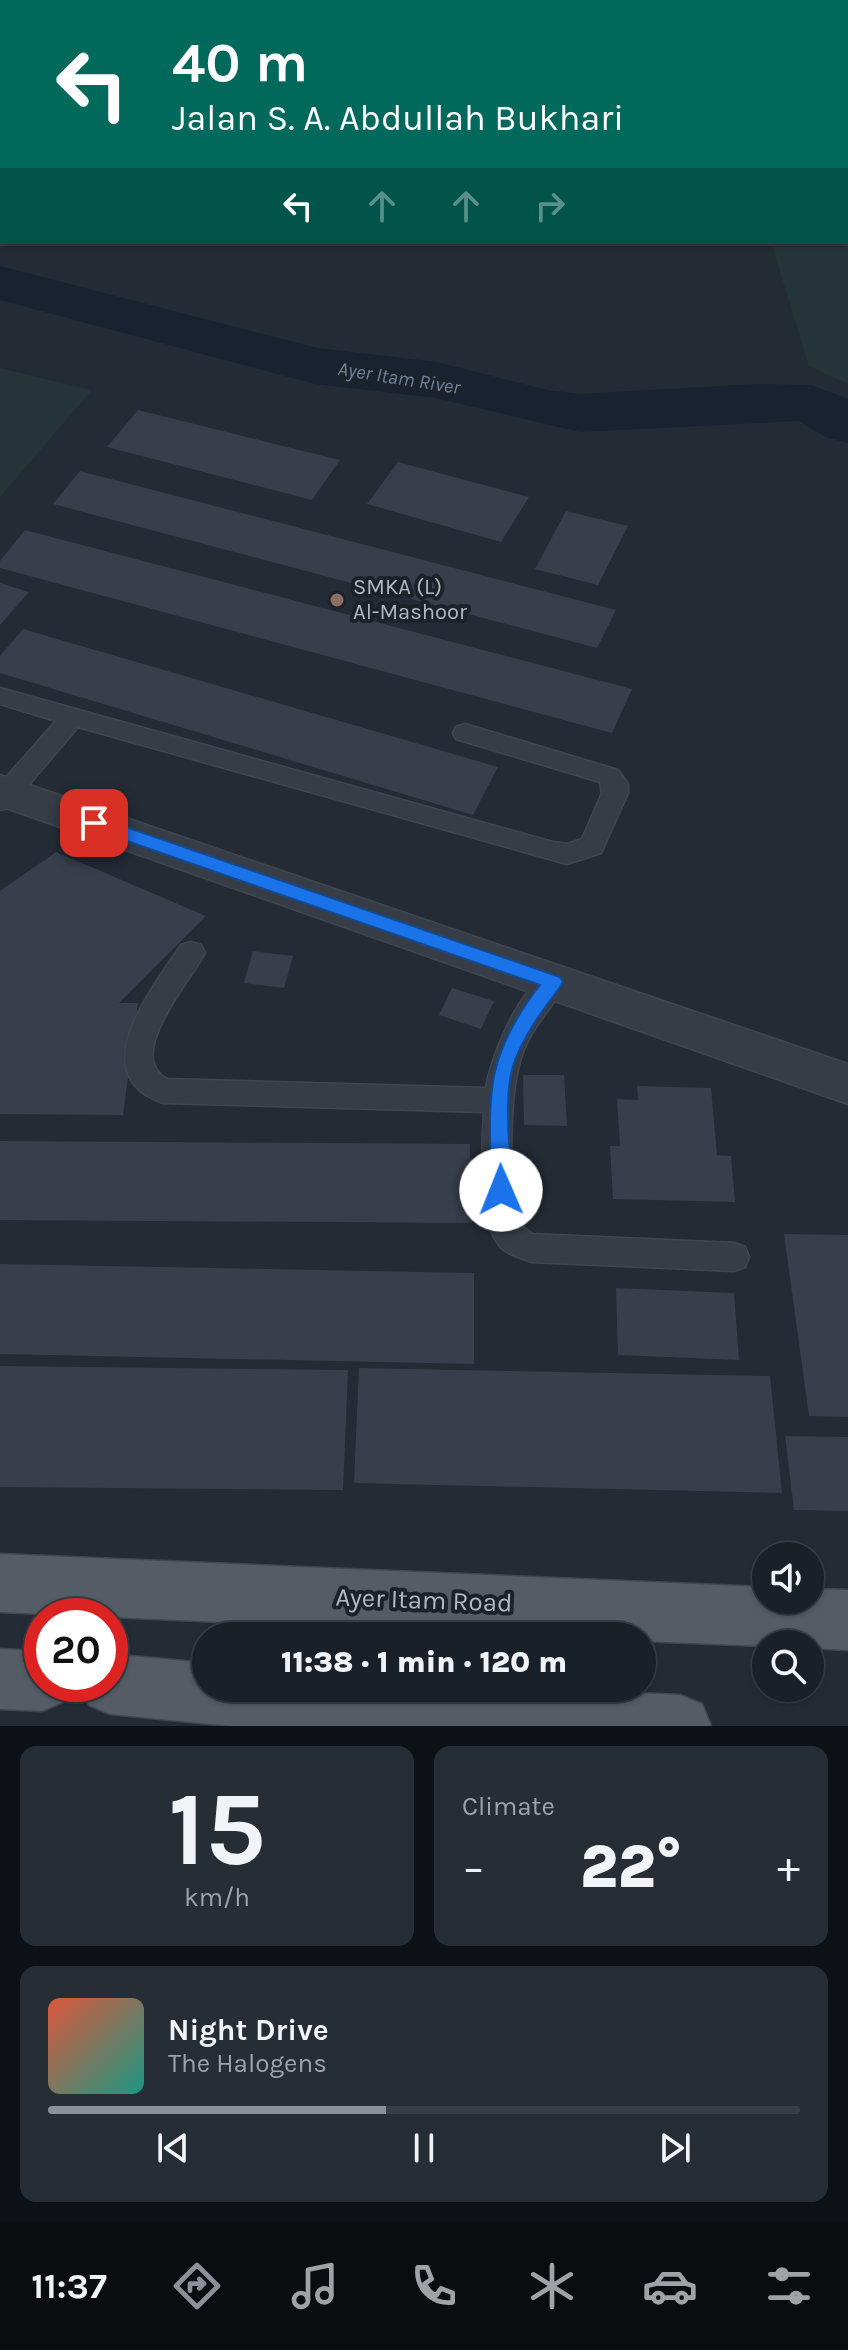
<!DOCTYPE html>
<html lang="en">
<head>
<meta charset="utf-8">
<style>
	:root { --surface:#1a2028; --page:#272d34; --text:#f1f3f6; --muted:#9fa3a8; --line:#383e45; --accent:#8c9099 }
	body { margin:0; font-family:Karla,sans-serif; background:var(--page); color:var(--text); height:100vh; display:flex; flex-direction:column; font-size:30px; white-space:nowrap }
	* { box-sizing:border-box; margin:0 }
	p { font-size:26px; color:var(--muted) }
	.icon { flex:none; width:44px; height:44px; fill:none; stroke:currentColor; stroke-width:2; stroke-linecap:round; stroke-linejoin:round }
	.map { position:relative; height:1726px; overflow:hidden }
	.side { display:flex; flex-direction:column; gap:20px; padding:20px; background:#0e1216; flex:1 }
	.side>* { flex:none }
	.hud { position:absolute; left:0px; top:0px; width:848px; height:244px; box-shadow:0 2px 6px #0004,0 0 0 2px var(--line); background:#00695c; color:#fff; overflow:hidden }
	.buttons { position:absolute; left:752px; top:1542px; display:grid; gap:16px }
	.buttons a { display:grid; place-items:center; width:72px; height:72px; border-radius:50%; background:var(--surface); box-shadow:0 2px 6px #0004,0 0 0 2px var(--line); font-size:40px }
	.speed { position:absolute; left:24px; top:1598px; display:flex; gap:16px; font-size:40px; font-weight:700; text-align:center }
	.speed>* { display:grid; place-content:center; width:104px; height:104px; border-radius:50%; background:var(--surface); box-shadow:0 2px 6px #0004,0 0 0 2px var(--line); line-height:1 }
	.speed .limit { border:12px solid #d22; background:#fff; color:#111 }
	.pin { position:absolute; display:grid; place-items:center; width:68px; height:68px; color:#fff; margin:-34px; border-radius:16px; box-shadow:0 4px 12px #0006 }
	.me { position:absolute; width:88px; margin:-44px; rotate:359deg; stroke-linejoin:round; filter:drop-shadow(0 0 6px #0008) }
	.turn { display:flex; align-items:center; gap:28px; height:168px; padding:0 40px; font-size:36px }
	.turn .icon { width:104px; height:104px; stroke-width:2.5 }
	.turn b { display:block; font-size:56px; line-height:68px }
	.lanes { display:flex; align-items:center; height:76px; padding:0 40px; background:#0003; justify-content:center; gap:40px; direction:ltr }
	.lanes .off { opacity:.35 }
	.big { font-size:60px; font-weight:800; line-height:1.1 }
	.side .widget { flex:1; display:flex; flex-direction:column; justify-content:center; gap:12px; min-width:0; padding:0 28px; border-radius:16px; background:var(--page) }
	.side .dial { align-items:center; gap:0 }
	.dial b { font-size:104px; line-height:1 }
	.song { display:flex; align-items:center; gap:24px }
	.cover { width:96px; height:96px; border-radius:12px; background:linear-gradient(135deg,hsl(10 70% 55%),hsl(170 70% 35%)) }
	.played { height:8px; border-radius:4px; background:linear-gradient(90deg,var(--accent) 45%,var(--line) 45%) }
	.keys { display:flex; justify-content:space-around; direction:ltr }
	.heat { display:flex; justify-content:space-between; align-items:center; font-size:44px; direction:ltr }
	.side .tiles { flex:1; display:grid; gap:20px; grid-template-columns:1fr 1fr }
	.widget:last-child { grid-column:span 2 }
	.trip { position:absolute; left:192px; top:1622px; width:464px; height:80px; border-radius:40px; background:var(--surface); box-shadow:0 2px 6px #0004,0 0 0 2px var(--line); font-weight:800; line-height:80px; text-align:center }
	.menu { display:flex; height:128px; justify-content:space-around; align-items:center; background:#0a0d10; color:var(--muted) }
	.menu .icon { width:56px; height:56px }
	.menu .active { color:var(--accent) }
	.menu b { font-size:36px; color:var(--text) }
	.map>svg:first-child { display:block }
	.green { fill:#253436 }
	.lines { fill:none; stroke-linecap:round; stroke-linejoin:round }
	.river { fill:#182231; fill-rule:evenodd }
	.building { fill:#363f4b }
	.service-casing { stroke:#40464f; stroke-width:3 }
	.minor-casing { stroke:#40464f; stroke-width:3 }
	.primary-casing { stroke:#40464f; stroke-width:3 }
	.trunk-casing { stroke:#414850; stroke-width:3 }
	.service { fill:#363d46; fill-rule:evenodd }
	.minor { fill:#363d46; fill-rule:evenodd }
	.primary { fill:#545c66; fill-rule:evenodd }
	.trunk { fill:#605f5d; fill-rule:evenodd }
	.route { fill:#1a73e8; stroke:#114b97; stroke-width:2 }
	.education-dot { fill:#8d6e63; stroke:#1c222a; stroke-width:3 }
	.labels { text-anchor:middle; dominant-baseline:central; stroke-width:8; stroke-linejoin:round; paint-order:stroke }
	.far-water-label { font-size:20px; font-style:italic; fill:#6e829d; stroke:#1c222a }
	.poi-label { font-size:22px; fill:#b1b8c2; stroke:#1c222a; text-anchor:start }
	.near-street-label { font-size:26px; fill:#b1b8c2; stroke:#1c222a }
</style>
</head>
<body>
<div class="map">
<svg width="848" height="1726" viewBox="0 0 848 1726">
	<rect width="100%" height="100%" fill="#232b35"/>
	<!-- green -->
	<g class="green">
		<path d="M848,241v143l-39,-18 -38,-124z"/>
		<path d="M0,368l92,22 -92,107z"/>
	</g>
	<g class="lines">
		<!-- river -->
		<path class="river" d="M0,266l317,82 120,14 111,28 32,4 176,-10 55,1 37,14v44l-22,-6 -28,-16 -218,11 -144,-34 -121,-14 -315,-84z"/>
	</g>
	<!-- building -->
	<g class="building">
		<path d="M138,410l202,50 -28,40 -205,-53z"/>
		<path d="M398,462l131,35 -28,45 -134,-38z"/>
		<path d="M80,471l536,139 -19,38 -544,-144z"/>
		<path d="M566,511l62,15 -30,59 -63,-16z"/>
		<path d="M25,530l607,159 -20,44 -612,-165v-7z"/>
		<path d="M0,583l29,9 -29,33z"/>
		<path d="M23,629l475,138 -25,48 -473,-142v-17z"/>
		<path d="M56,852l150,64 -87,87h19l-15,112 -123,-1v-223z"/>
		<path d="M253,951l40,5 -9,32 -40,-5z"/>
		<path d="M452,988l42,13 -13,28 -42,-14z"/>
		<path d="M523,1075h41l3,51 -43,-1z"/>
		<path d="M637,1086l74,2 6,67 14,1 4,46 -122,-3 -3,-53h10l-3,-47 21,1z"/>
		<path d="M0,1141l470,3 2,79 -472,-3z"/>
		<path d="M784,1234l64,1v182l-39,-1z"/>
		<path d="M0,1264l474,9v91l-474,-10z"/>
		<path d="M616,1288l118,5 5,67 -121,-5z"/>
		<path d="M0,1366l348,4 -5,120 -343,-3z"/>
		<path d="M359,1368l411,8 12,117 -428,-10z"/>
		<path d="M785,1436l63,1v74l-54,-1z"/>
	</g>
	<g class="lines">
		<!-- service casing -->
		<g class="service-casing">
			<g id="service">
				<path d="M0,0h8l2,2h-8l-2,5z"/>
				<path d="M520,0h17l-2,2z"/>
				<rect x="846" y="82" width="2" height="10"/>
				<rect x="846" y="222" width="2" height="12"/>
				<path d="M0,688l553,154 14,2 15,-5 20,-46 -2,-11 -144,-43 -3,-6 3,-6 9,-3 153,46 10,14v9l-27,60 -34,11 -489,-137 -69,81 -9,2v-26l56,-63 -56,-17z"/>
				<path d="M191,942l10,3 4,8c-15,28 -81,103 -38,126l319,9c4,-29 41,-126 77,-114l4,8c-12,22 -31,40 -41,63 -19,40 -17,134 -8,178l14,11 202,9 11,4 4,10 -4,10 -11,4 -202,-9c-11,-4 -25,-7 -33,-17 -21,-24 -17,-101 -15,-133l-321,-9c-81,-28 -11,-114 18,-158z"/>
			</g>
		</g>
		<!-- minor casing -->
		<g class="minor-casing">
			<path id="minor" d="M0,775l848,289v40l-848,-298z"/>
		</g>
		<!-- primary casing -->
		<g class="primary-casing">
			<g id="primary">
				<path d="M0,1554l766,33v13h44v-11l38,1v60l-38,-2v-4l-44,2 -124,-5v-5h-105l-537,-24z"/>
				<path d="M0,1649l42,2v33h29l-8,18 -21,9 -42,-2z"/>
				<path d="M110,1654l96,9v25h319l155,7 22,9 9,22h-480l-121,-12 -21,-9 -9,-21h30z"/>
			</g>
		</g>
		<!-- trunk casing -->
		<g class="trunk-casing">
			<g id="trunk">
				<path d="M2,131v19l-2,1v-19z"/>
				<path d="M0,197h2l-2,20z"/>
			</g>
		</g>
		<!-- service -->
		<use href="#service" class="service"/>
		<!-- minor -->
		<use href="#minor" class="minor"/>
		<!-- primary -->
		<use href="#primary" class="primary"/>
		<!-- trunk -->
		<use href="#trunk" class="trunk"/>
	</g>
	<!-- route -->
	<path class="route" d="M94,816l466,161 3,5 -3,5c-18,24 -36,48 -46,76 -12,38 -3,88 -2,127l-3,6h-15l-3,-6c-1,-90 -10,-129 49,-205l-453,-158 -2,-4z"/>
	<!-- markers -->
	<circle class="education-dot" cx="337" cy="600" r="8"/>
	<g class="labels">
		<!-- far-water labels -->
		<g class="far-water-label">
			<text transform="translate(399 378) rotate(9)">Ayer Itam River</text>
		</g>
		<!-- poi labels -->
		<g class="poi-label">
			<text x="353" y="587">SMKA (L)<tspan x="353" dy="25">Al-Mashoor</tspan></text>
		</g>
		<!-- near-street labels -->
		<g class="near-street-label">
			<text transform="translate(424 1600) rotate(2)">Ayer Itam Road</text>
		</g>
	</g>
</svg>
<div class="buttons">
<a><svg class="icon" aria-label="sound" viewBox="0 0 24 24"><path d="M4 9h4l5-4v14l-5-4H4zM17 9q2 3 0 6"/></svg></a>
<a><svg class="icon" aria-label="search" viewBox="0 0 24 24"><circle cx="10" cy="10" r="6"/><path d="M15 15l6 6"/></svg></a>
</div>
<div class="speed"><div class="limit">20</div></div>
<div class="pin" style="left:94px;top:823px;background:#d93025"><svg class="icon" aria-label="arrive" viewBox="0 0 24 24"><path d="M6 21V4h12l-3 4 3 4H6"/></svg></div>
<svg class="me" style="left:501px;top:1190px" viewBox="-20 -20 40 40"><circle r="19" fill="#fff"/><path d="M0-13L10 11 0 6-10 11z" fill="#1a73e8"/></svg>
<div class="trip">11:38 · 1 min · 120 m</div>
<div class="hud">
<div class="turn"><svg class="icon" aria-label="left" viewBox="0 0 24 24"><path d="M17 20v-9H6M10 6l-5 5 5 5"/></svg><div><b>40 m</b>Jalan S. A. Abdullah Bukhari</div></div>
<div class="lanes"><svg class="icon" aria-label="left" viewBox="0 0 24 24"><path d="M17 20v-9H6M10 6l-5 5 5 5"/></svg><svg class="icon off" aria-label="ahead" viewBox="0 0 24 24"><path d="M12 20V5M6 11l6-6 6 6"/></svg><svg class="icon off" aria-label="ahead" viewBox="0 0 24 24"><path d="M12 20V5M6 11l6-6 6 6"/></svg><svg class="icon off" aria-label="right" viewBox="0 0 24 24"><path d="M7 20v-9h11M14 6l5 5-5 5"/></svg></div>
</div>
</div>
<section class="side">
<div class="tiles">
<div class="widget dial"><b>15</b><p>km/h</p></div>
<div class="widget"><p>Climate</p>
<div class="heat"><a>−</a><b class="big">22°</b><a>+</a></div>
</div>
<div class="widget">
<div class="song"><i class="cover"></i><div><b>Night Drive</b><p>The Halogens</p></div></div>
<div class="played"></div>
<div class="keys"><svg class="icon" aria-label="previous" viewBox="0 0 24 24"><path d="M18 5L8 12l10 7zM5 5v14"/></svg><svg class="icon" aria-label="pause" viewBox="0 0 24 24"><path d="M8 5v14M16 5v14"/></svg><svg class="icon" aria-label="next" viewBox="0 0 24 24"><path d="M6 5l10 7-10 7zM19 5v14"/></svg></div>
</div>
</div>
</section>
<nav class="menu">
<b>11:37</b>
<svg class="icon active" aria-label="directions" viewBox="0 0 24 24"><path d="M12 3l9 9-9 9-9-9zM9 14v-3h6M13 9l2 2-2 2"/></svg>
<svg class="icon" aria-label="music" viewBox="0 0 24 24"><path d="M9 18V5l10-2v13"/><circle cx="6" cy="18" r="3"/><circle cx="16" cy="16" r="3"/></svg>
<svg class="icon" aria-label="phone" viewBox="0 0 24 24"><path d="M5 4h4l2 5-3 2q2 4 5 5l2-3 5 2v4C11 20 4 13 5 4z"/></svg>
<svg class="icon" aria-label="climate" viewBox="0 0 24 24"><path d="M12 3v18M4 7l16 10M4 17L20 7"/></svg>
<svg class="icon" aria-label="car" viewBox="0 0 24 24"><path d="M5 17H2v-5l4-1 3-4h7l3 4 3 1v5h-3M9 17h6M6 11h13"/><circle cx="7" cy="17" r="2"/><circle cx="17" cy="17" r="2"/></svg>
<svg class="icon" aria-label="filters" viewBox="0 0 24 24"><path d="M4 7h16M4 17h16"/><circle cx="9" cy="7" r="2"/><circle cx="15" cy="17" r="2"/></svg>
</nav>
</body>
</html>
